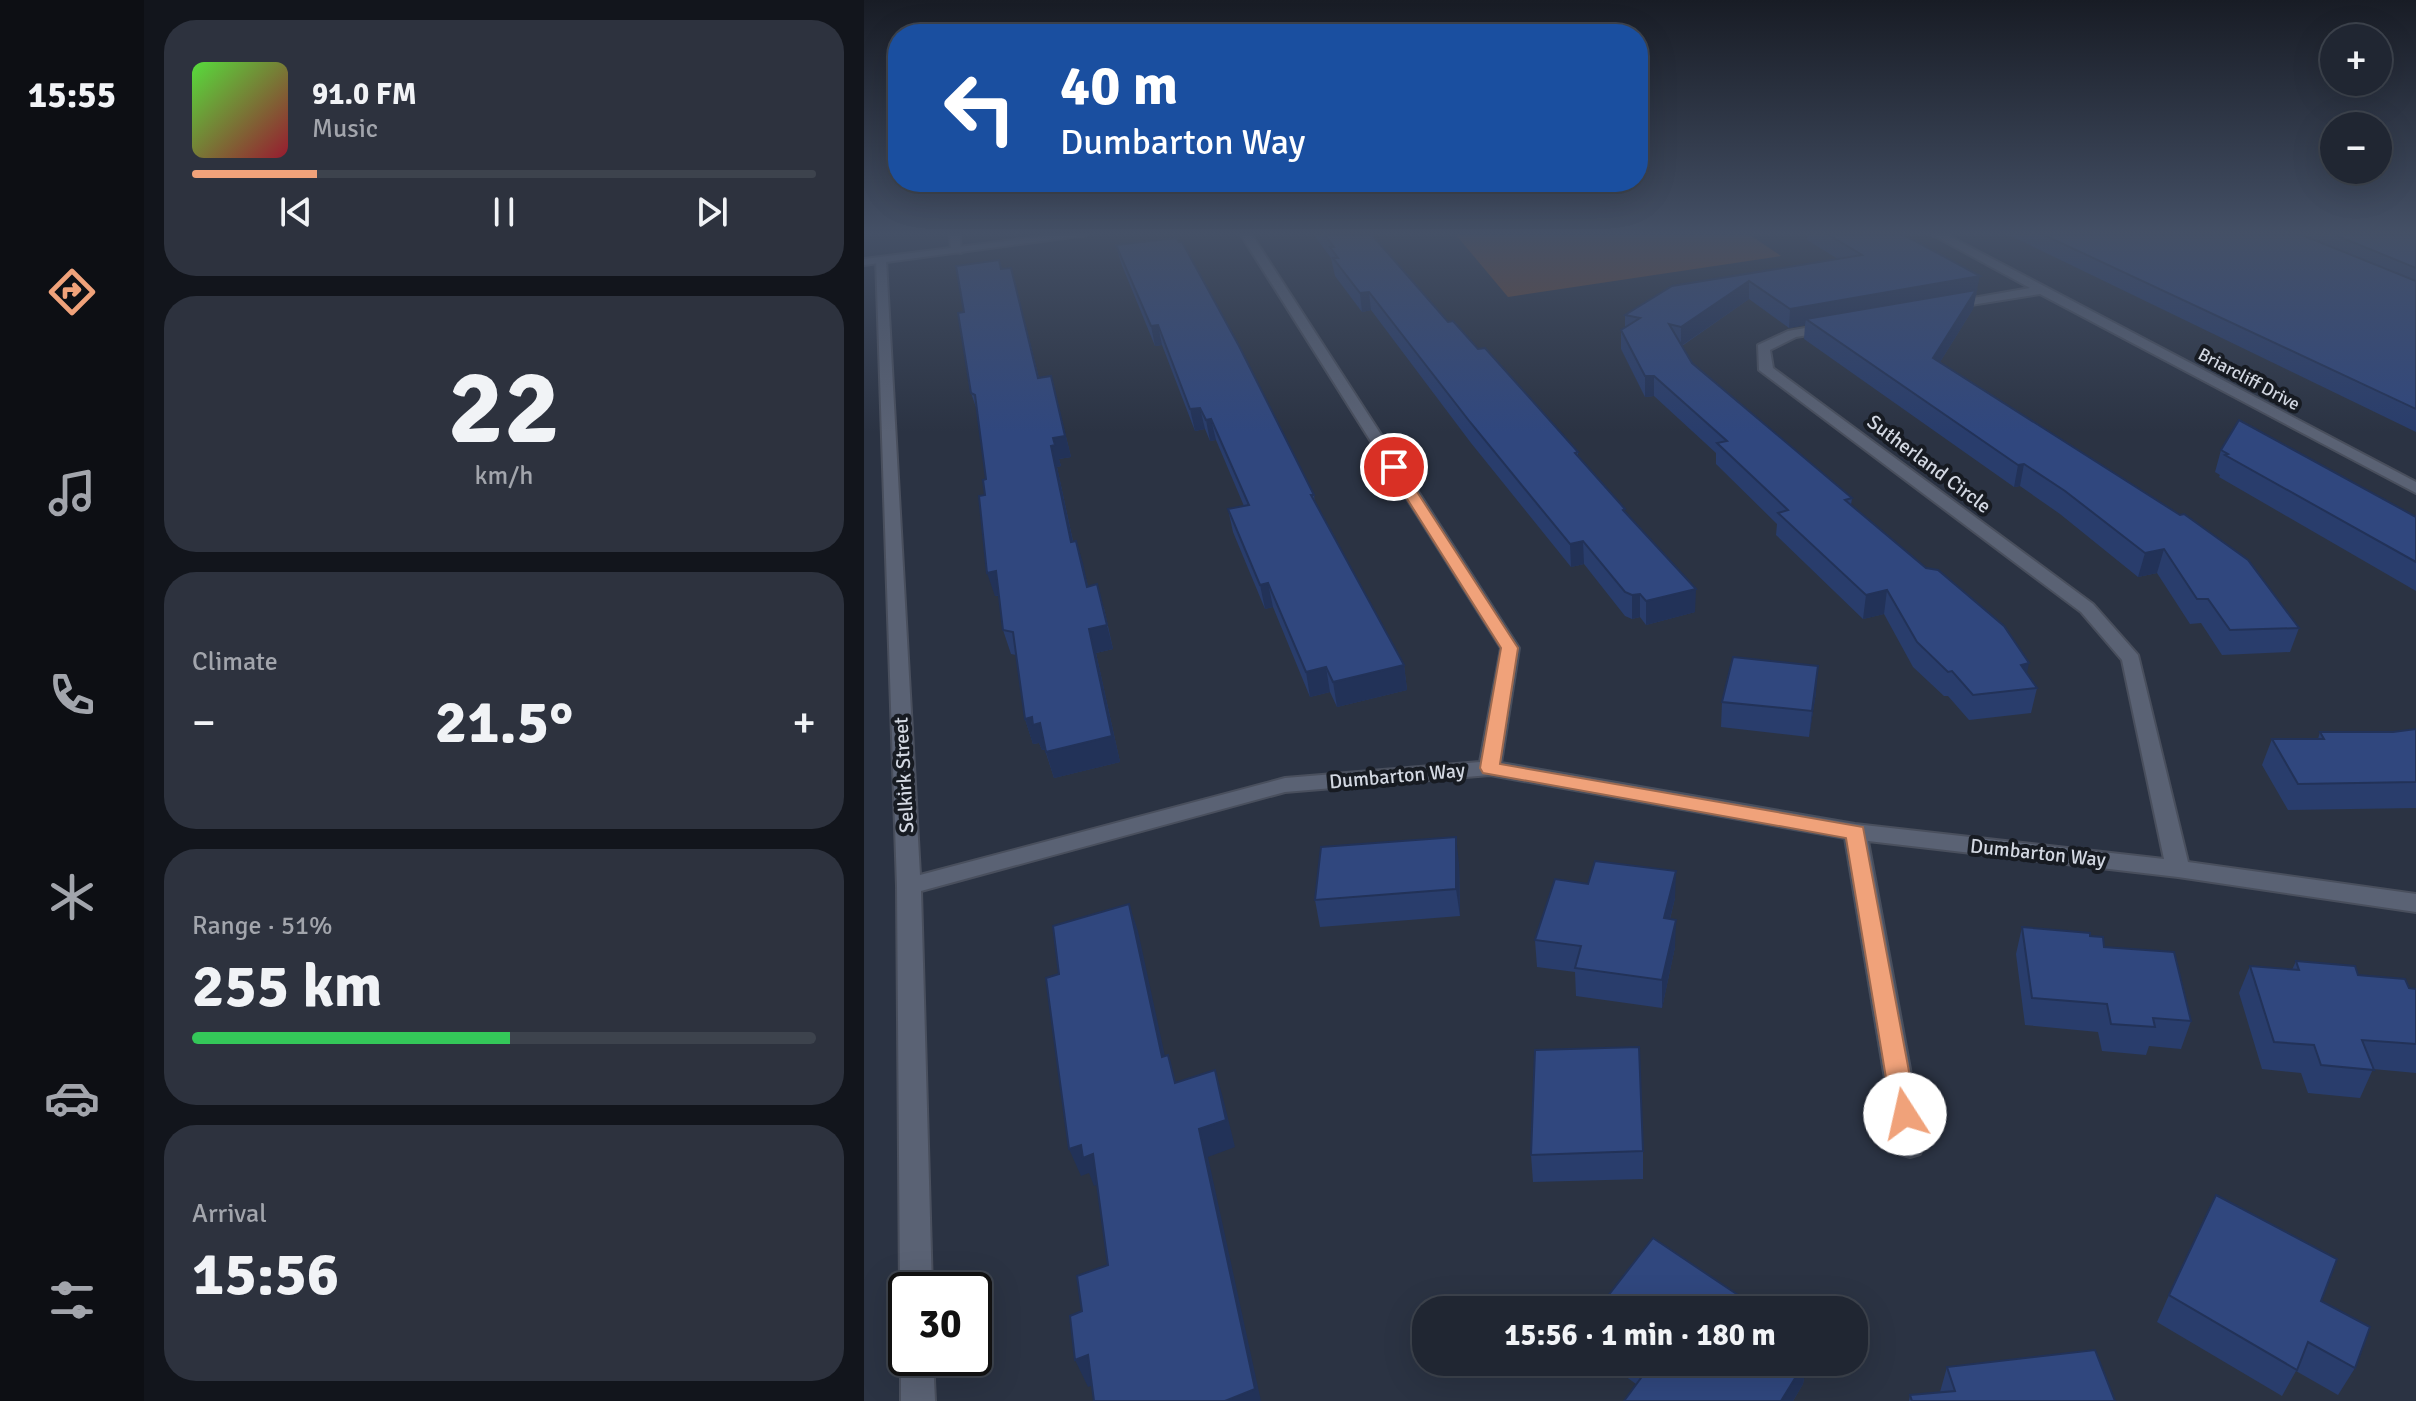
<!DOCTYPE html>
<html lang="en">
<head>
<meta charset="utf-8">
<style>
	:root { --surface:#202632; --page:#2d323e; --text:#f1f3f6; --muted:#a2a5ac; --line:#3d434d; --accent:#f0a27a }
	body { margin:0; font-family:Signika,sans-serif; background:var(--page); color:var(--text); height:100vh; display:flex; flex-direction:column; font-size:30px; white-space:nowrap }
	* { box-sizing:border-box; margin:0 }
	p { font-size:26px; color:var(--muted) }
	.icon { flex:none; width:44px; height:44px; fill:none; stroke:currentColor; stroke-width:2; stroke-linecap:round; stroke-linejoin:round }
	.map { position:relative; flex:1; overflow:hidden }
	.details { display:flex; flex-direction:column; gap:20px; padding:20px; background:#12151c; width:720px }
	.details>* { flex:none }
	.banner { position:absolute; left:24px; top:24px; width:760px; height:168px; border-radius:32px; box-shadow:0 8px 32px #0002,0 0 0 2px var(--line); background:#1a4fa0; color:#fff; overflow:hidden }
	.fabs { position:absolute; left:1456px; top:24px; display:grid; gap:16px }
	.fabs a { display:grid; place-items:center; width:72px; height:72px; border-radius:50%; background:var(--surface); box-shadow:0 8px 32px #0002,0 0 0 2px var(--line); font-size:40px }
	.speed { position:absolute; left:24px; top:1272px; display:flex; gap:16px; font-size:40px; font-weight:700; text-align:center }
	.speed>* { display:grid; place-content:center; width:104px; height:104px; border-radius:50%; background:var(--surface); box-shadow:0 8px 32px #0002,0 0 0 2px var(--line); line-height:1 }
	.speed .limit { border:4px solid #111; border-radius:12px; background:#fff; color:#111 }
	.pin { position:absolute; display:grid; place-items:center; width:68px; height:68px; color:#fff; margin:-34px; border:4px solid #fff; border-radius:50%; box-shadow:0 2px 8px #0007 }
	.me { position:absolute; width:88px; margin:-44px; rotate:350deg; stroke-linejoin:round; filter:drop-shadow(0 0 6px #0008) }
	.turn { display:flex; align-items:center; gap:28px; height:168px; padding:0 40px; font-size:36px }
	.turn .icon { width:104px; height:104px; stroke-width:2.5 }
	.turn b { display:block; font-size:56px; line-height:68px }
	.big { font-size:60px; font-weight:800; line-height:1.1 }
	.details .tile { flex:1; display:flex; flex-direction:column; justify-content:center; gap:12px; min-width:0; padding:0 28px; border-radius:32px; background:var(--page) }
	.details .dial { align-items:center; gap:0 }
	.dial b { font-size:104px; line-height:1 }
	.song { display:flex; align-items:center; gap:24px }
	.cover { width:96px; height:96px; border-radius:12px; background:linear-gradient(135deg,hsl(110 70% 55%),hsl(350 70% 35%)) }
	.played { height:8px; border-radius:4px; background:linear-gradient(90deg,var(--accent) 20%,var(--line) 20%) }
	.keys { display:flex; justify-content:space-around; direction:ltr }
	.heat { display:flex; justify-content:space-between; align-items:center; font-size:44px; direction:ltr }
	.charge { height:12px; border-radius:6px; background:linear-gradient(90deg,#34c759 51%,var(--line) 0) }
	.trip { position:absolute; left:548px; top:1296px; width:456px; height:80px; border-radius:32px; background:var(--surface); box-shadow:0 8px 32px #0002,0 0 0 2px var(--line); font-weight:800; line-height:80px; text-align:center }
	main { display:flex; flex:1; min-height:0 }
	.tab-bar { display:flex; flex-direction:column; width:144px; justify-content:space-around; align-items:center; background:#0d0f14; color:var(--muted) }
	.tab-bar .icon { width:56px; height:56px }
	.tab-bar .on { color:var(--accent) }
	.tab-bar b { font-size:36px; color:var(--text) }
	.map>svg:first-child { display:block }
	.green { fill:#6b4734 }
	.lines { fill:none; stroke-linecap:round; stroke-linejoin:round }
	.street-casing { stroke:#494f5d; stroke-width:4 }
	.secondary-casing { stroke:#494f5d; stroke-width:4 }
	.street { fill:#5a6274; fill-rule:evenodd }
	.secondary { fill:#5a6274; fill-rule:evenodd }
	.wall { fill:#293d6c }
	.shaded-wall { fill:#223258 }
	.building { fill:#30477e; stroke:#223258; stroke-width:2 }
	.route { fill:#f0a27a; stroke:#9c694f; stroke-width:2 }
	.labels { text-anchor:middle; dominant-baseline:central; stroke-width:8; stroke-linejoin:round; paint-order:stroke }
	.far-street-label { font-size:18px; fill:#d3d8e2; stroke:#171b22 }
	.street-label { font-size:20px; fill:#d3d8e2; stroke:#171b22 }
</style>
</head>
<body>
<main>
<nav class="tab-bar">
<b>15:55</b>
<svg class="icon on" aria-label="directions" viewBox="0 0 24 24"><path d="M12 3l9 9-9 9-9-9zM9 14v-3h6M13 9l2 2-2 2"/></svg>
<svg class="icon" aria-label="music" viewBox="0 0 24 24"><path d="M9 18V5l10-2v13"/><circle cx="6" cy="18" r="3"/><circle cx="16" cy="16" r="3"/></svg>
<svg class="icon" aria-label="phone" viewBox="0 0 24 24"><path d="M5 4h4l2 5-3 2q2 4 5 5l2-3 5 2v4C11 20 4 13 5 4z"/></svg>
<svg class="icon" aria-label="climate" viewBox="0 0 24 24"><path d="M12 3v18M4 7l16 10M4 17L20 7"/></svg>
<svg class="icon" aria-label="car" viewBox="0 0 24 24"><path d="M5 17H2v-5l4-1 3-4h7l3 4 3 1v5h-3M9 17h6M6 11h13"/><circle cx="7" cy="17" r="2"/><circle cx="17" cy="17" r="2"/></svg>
<svg class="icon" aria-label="filters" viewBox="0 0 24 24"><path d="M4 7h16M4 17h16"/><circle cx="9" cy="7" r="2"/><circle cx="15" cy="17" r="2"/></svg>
</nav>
<section class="details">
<div class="tile">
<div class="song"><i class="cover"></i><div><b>91.0 FM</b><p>Music</p></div></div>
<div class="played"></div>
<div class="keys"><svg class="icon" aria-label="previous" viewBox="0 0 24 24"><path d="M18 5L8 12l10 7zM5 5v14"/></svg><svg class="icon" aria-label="pause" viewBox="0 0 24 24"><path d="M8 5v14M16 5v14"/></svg><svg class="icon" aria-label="next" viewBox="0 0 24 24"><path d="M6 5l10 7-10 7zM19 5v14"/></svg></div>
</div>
<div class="tile dial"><b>22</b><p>km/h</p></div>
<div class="tile"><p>Climate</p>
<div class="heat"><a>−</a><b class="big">21.5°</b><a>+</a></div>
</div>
<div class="tile"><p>Range · 51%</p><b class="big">255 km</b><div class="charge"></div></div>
<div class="tile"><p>Arrival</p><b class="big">15:56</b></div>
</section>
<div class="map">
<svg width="1552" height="1401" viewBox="0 0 1552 1401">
	<rect width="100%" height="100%" fill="#2b3343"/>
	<!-- green -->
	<path class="green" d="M592,235h294l31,21 -273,41z"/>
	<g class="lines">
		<!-- street casing -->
		<g class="street-casing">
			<g id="street">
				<path d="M86,235h10l1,18 -10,-2z"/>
				<path d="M377,235h11l267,413 -18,115 354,61 309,35 -42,-199 -41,-48 -322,-242 -1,-25 30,-14 40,-7 6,4 -2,3 -36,6 -26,13 3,18 320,236 45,51 50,207 228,32v18l-238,-35 -310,-36 56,304 -4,9 -10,3 -10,-3 -4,-9 -51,-307 -355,-63 -205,17 -364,99 11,399h-26l-1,11 -5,-11 -3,-404 -21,-628 10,2 34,615 365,-97 195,-16 21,-114z"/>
				<path d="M1069,235h14l469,247v11l-376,-199 -94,15v-6l4,-1 80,-14z"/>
				<path d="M41,1346l1,12h27l2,43h-34v-43z"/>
			</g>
		</g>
		<!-- secondary casing -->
		<g class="secondary-casing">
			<path id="secondary" d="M189,235h34l-223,30v-6z"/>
		</g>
		<!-- street -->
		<use href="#street" class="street"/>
		<!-- secondary -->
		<use href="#secondary" class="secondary"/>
	</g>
	<!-- wall -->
	<g class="wall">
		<path d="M450,235h58l76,87 30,27 100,103v4l47,56 70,100 -49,13 -6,-8 -8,2 -7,-3 -41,-52 -13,3 -100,-124 -100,-133 -9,2 -27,-36 -4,-18z"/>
		<path d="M943,235h97l73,59 -2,1 -2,14 -33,53 359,266 -9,24 -68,3 -21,-32 -11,1 -33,-51 -19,4 -78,-63 -40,-28 -6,1 -210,-148 1,-14 -16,3 -40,-29 -67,47 10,17 160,135 -1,7 176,169 10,14 -6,25 -62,7 -21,-24h-4l-31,-29 -29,-53 -21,5 -87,-84 1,-11 -61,-60v-11l-62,-57 -9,1 -24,-48v-19l4,-2v-13l47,-29 166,-27 -31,-19z"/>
		<path d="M1145,235h407v197z"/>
		<path d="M252,245l198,250 1,9 89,161 3,25 -70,17 -7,-15 -20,5 -37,-90 -8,2 -32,-77 -5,-23 16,-3 -28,-66 -6,1 -5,-12 -10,2 -33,-86 -7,1 -34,-83z"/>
		<path d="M135,260l3,9 9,-1 28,110 12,-2 20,81 -12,2 2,7 -4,1 16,74h3l12,45 16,22 9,41 -17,4 24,109 -66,16 -9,-28h-3l-3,-7 -6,1 -8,-25 -9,-64 -5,-1 -8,-24 -4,-34h-4l-10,-101 1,-16 -8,-66 -7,-20 -7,-81z"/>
		<path d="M1357,450l195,67v74l-197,-114 1,-2 -5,-3z"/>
		<path d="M952,692l-7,45 -88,-10 1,-25z"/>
		<path d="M1552,729v79l-128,2 -26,-45 10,-26h46l2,-7h73z"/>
		<path d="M595,863l1,53 -140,11 -5,-27z"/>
		<path d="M811,898l-5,21 5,28 -13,61 -86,-12 -1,-24 -38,-5 -2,-27z"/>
		<path d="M1158,927l68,9 14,11 87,74 -10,28 -32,-3 -3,9 -44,-4 -4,-19 -73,-7 -9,-71z"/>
		<path d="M1432,961l62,14 51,13 7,1v84l-43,-4 -13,29 -52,-5 -7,-20 -39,-4 -23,-76 11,-27 42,4z"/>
		<path d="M779,1151v28l-110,3 -2,-27z"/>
		<path d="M1305,1295l152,6 34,67 -17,27 -42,-24 -14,25 -125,-74z"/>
		<path d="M742,1362h201l-4,22 -10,17h-169l12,-17z"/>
		<path d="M1083,1367l168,34h-206l1,-6 30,-3z"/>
	</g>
	<!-- shaded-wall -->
	<g class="shaded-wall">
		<path d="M1116,276l-7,33 -43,69 -124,-59 -1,6 -16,3 1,-19z"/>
		<path d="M885,281v18l-68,47v-19z"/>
		<path d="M505,292l2,18 -9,2 -2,-19z"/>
		<path d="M294,325l4,20 -7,1 -4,-20z"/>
		<path d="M187,376l20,81 -12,2 2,7 -4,1 21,98 -7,-23 -20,-96 2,-8z"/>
		<path d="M781,376h9v20l-9,1z"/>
		<path d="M336,408l5,21 -10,2 -5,-22z"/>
		<path d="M347,419l5,21 -6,1 -4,-21z"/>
		<path d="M1160,464l-4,22 -6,1 4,-22z"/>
		<path d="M212,541l7,22 10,47 -6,-23z"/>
		<path d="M719,541l1,23 -13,3 -1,-23z"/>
		<path d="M1300,549l-7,24 -19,4 7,-24z"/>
		<path d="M132,571l7,24 -8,1 -8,-23z"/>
		<path d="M404,583l5,24 -8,2 -5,-24z"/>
		<path d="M233,584l16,65 -17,4 24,109 -66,16 -8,-26 43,-123z"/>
		<path d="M832,589l-1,23 -49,13v-24z"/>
		<path d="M1023,590l-3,24 -21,5 3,-24z"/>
		<path d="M776,594v23l-8,2v-24z"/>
		<path d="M1165,663l-5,25 -3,-23z"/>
		<path d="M540,665l3,25 -70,17 -4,-25z"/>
		<path d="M954,666l-2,26 -7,45 3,-26z"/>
		<path d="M462,667l4,25 -20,5 -4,-25z"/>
		<path d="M168,717l8,6 9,26 -7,1 -3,-7 -6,1 -8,-25z"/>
		<path d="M592,837l3,26 1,53 -4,-27z"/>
		<path d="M812,871l-1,27 -12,48 1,-28z"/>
		<path d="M265,904l9,27 33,153 -9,-27z"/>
		<path d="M812,920l-1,27 -13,61v-28z"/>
		<path d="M351,1070l8,28 12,49 -27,10 53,244h-36l-26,-272z"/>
		<path d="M217,1145l12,9 11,27 -10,5 -5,-13 -8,3 -12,-27z"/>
		<path d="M874,1295l-1,15 -7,-4z"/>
		<path d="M224,1355l13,27 -13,5 -13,-27z"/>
		<path d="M941,1362h2l-4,22 -10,17h-12z"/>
	</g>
	<!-- building -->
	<g class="building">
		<path d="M461,235h47l76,87 5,-1 25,28 7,-1 93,104 -3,1 50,56 -2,1 73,79 -50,12 -6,-7 -8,1 -7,-3 -42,-51 -13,3 -100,-122 -101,-130 -9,1 -27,-35h5l-8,-11h4z"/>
		<path d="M965,235h75l76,41 -190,33 -41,-28 -68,46 -12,-3 23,39 160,135 -7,2 81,68 12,2 66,56 25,37 -8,2 16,23 -64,7 -21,-24 -4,1 -31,-30 -30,-52 -21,5 -88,-82 10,-3 -71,-67 10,-2 -73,-65h-9l-24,-46 19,-12 -15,-3 47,-29 190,-31z"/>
		<path d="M1180,235h258l114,46v128z"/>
		<path d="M1471,235h81v33z"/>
		<path d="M312,238l3,4h3l57,104 75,149h-3l93,170 -71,17 -7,-15 -20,5 -38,-89 -8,2 -32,-76 21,-4 -38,-86 -5,1 -6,-12 -10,1 -32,-84 -7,1 -35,-81z"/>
		<path d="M135,260l2,9 10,-1 27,110 13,-2 14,60 -12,2 2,7 -4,1 20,96 5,-1 11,46 10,-3 10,41 -18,4 23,107 -66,16 -6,-29 -7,2 -1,-8 -7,2 -12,-87 -10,-2 -7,-59 -9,2 -8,-77 6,-1 -2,-15 3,-1 -11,-84 -4,-2 -13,-80 6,-1 -8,-46z"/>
		<path d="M1112,290l-43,68 247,157 4,-1 64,46 51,68 -69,2 -22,-31h-11l-33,-50 -19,4 -80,-62 -41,-27 -6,1 -212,-146z"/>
		<path d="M1375,420l177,97v45l-191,-107 3,-1 -7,-4z"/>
		<path d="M869,657l85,9 -6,45 -90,-9z"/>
		<path d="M1552,729v53l-118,2 -26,-45h52l-4,-7h73z"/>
		<path d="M592,837v52l-141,11 6,-53z"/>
		<path d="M731,861l81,10 -12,47 12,2 -14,60 -87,-12 6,-22 -46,-6 20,-61 33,5z"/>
		<path d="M265,904l33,153 6,-2 7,28 40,-13 11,50 -27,9 56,260 -30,12h-131l-6,-46 -13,5 -5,-44 12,-5 -5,-35 31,-11 -15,-111 -10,4 -2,-13 -12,4 -23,-171 13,-4 -6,-48z"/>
		<path d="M1158,927l68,6v3l13,1 1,10 70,5 17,69 -38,-3 2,9 -44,-3 -4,-20 -75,-6z"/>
		<path d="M1432,961l59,5 3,9 47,4 4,9 7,1v55l-54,-4 12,30 -53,-5 -7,-20 -40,-3 -24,-76 49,4z"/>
		<path d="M775,1047l4,104 -112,4 4,-105z"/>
		<path d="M1352,1195l121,64 -16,42 49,26 -15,41 -47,-26 -11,28 -128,-75z"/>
		<path d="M789,1238l85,57 -8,11 6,4h-139z"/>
		<path d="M1231,1350l20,51h-203l-2,-6 45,-4 -8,-24z"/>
		<path d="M778,1362h163l-24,39h-157l25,-34z"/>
	</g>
	<!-- sky -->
	<linearGradient id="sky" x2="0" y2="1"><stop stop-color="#181c25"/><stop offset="0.54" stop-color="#445066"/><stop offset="1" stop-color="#445066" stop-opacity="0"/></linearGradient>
	<rect width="1552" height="432" fill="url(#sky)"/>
	<!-- route -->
	<path class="route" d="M530,463l7,4 117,181 -18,116 363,63 54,287 -3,8 -9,3 -9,-3 -4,-8 -46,-276 -363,-65 -3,-5 21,-120 -114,-181z"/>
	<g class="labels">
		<!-- far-street labels -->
		<g class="far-street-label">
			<text transform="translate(1385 379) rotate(28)">Briarcliff Drive</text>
		</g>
		<!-- street labels -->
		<g class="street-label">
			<text transform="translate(1065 464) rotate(37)">Sutherland Circle</text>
			<text transform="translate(40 775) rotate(-93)">Selkirk Street</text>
			<text transform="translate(533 776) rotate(-5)">Dumbarton Way</text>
			<text transform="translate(1174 853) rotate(6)">Dumbarton Way</text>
		</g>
	</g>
</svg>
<div class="fabs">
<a>+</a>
<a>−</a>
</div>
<div class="speed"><div class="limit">30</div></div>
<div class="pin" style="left:530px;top:467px;background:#d93025"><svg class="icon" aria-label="arrive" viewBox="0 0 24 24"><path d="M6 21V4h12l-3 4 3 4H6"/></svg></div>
<svg class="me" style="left:1041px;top:1114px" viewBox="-20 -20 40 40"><circle r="19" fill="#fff"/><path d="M0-13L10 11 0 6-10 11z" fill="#f0a27a"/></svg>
<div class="trip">15:56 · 1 min · 180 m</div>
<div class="banner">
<div class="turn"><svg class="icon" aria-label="left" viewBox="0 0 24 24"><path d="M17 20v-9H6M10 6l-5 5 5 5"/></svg><div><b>40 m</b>Dumbarton Way</div></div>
</div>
</div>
</main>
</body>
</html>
